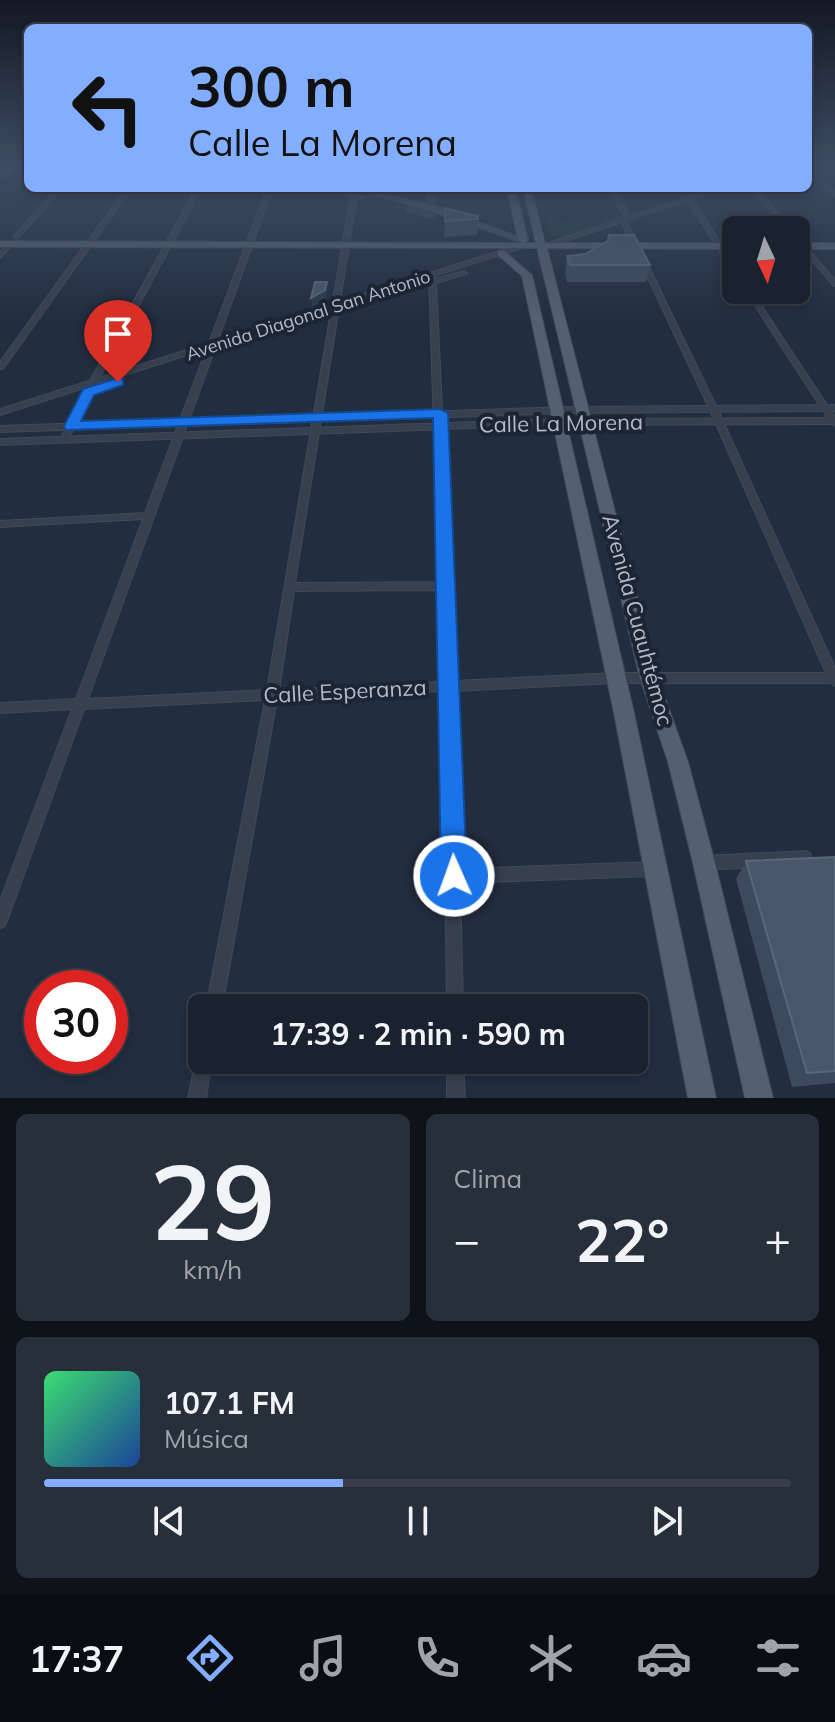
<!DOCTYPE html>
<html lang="es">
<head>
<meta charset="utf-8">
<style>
	:root { --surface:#1a222f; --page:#272f3b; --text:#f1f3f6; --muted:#9fa4aa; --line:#383f4b; --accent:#83adff }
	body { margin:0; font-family:Mulish,sans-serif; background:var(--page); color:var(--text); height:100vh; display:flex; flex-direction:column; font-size:30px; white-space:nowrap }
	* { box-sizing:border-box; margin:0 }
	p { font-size:26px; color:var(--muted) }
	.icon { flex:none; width:44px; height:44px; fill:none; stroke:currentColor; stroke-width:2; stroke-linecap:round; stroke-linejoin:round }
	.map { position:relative; height:1098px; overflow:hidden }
	.sheet { display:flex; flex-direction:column; gap:16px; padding:16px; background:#0e131a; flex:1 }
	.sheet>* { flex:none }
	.top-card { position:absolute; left:24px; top:24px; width:788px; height:168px; border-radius:12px; box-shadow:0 4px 12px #0003,0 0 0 2px var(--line); background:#83adff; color:#111; overflow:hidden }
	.needle { width:52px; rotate:176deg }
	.controls { position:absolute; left:722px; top:216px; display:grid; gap:16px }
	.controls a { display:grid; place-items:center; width:88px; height:88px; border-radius:12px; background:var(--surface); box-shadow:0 4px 12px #0003,0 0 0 2px var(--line); font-size:40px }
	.speed { position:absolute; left:24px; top:970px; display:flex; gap:16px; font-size:40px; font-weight:700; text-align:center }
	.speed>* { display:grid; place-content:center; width:104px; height:104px; border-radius:50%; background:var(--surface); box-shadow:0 4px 12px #0003,0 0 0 2px var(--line); line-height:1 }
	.speed .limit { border:12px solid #d22; background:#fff; color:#111 }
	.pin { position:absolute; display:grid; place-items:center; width:68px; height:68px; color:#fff; margin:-82px -34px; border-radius:50% 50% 50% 0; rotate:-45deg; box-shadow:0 0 8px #0007 }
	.pin .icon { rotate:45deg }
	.me { position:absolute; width:88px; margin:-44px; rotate:358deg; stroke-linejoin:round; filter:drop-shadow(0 0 6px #0008) }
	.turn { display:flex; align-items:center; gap:28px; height:168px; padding:0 32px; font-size:36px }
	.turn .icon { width:104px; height:104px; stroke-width:2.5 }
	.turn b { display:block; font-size:56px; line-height:68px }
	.big { font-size:60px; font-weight:700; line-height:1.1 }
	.sheet .widget { flex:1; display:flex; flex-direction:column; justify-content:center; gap:12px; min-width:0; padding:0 28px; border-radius:12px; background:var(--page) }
	.sheet .dial { align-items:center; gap:0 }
	.dial b { font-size:104px; line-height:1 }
	.song { display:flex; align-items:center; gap:24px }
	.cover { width:96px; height:96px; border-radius:12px; background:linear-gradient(135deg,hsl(140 70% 55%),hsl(220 70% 35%)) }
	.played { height:8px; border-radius:4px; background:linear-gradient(90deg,var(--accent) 40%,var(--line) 40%) }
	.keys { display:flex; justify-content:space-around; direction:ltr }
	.heat { display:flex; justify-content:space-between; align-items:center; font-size:44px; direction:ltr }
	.sheet .tiles { flex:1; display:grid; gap:16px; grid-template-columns:1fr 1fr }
	.widget:last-child { grid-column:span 2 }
	.trip { position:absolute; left:188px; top:994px; width:460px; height:80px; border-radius:12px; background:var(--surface); box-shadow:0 4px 12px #0003,0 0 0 2px var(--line); font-weight:700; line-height:80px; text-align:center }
	.dock { display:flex; height:128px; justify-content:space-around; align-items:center; background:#0a0e13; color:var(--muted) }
	.dock .icon { width:56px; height:56px }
	.dock .on { color:var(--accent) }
	.dock b { font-size:36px; color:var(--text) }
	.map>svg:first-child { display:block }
	.green { fill:#243c40 }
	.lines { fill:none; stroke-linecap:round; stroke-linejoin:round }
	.minor-casing { stroke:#404958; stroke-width:2 }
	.tertiary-casing { stroke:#404958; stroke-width:2 }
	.secondary-casing { stroke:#404958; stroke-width:2 }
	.primary-casing { stroke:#404958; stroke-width:2 }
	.minor { fill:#37404f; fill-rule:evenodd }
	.tertiary { fill:#37404f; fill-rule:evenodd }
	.secondary { fill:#444e62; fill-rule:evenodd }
	.primary { fill:#545f6f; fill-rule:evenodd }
	.wall { fill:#3d4a5e }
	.shaded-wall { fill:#2d394d }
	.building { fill:#4a566a; stroke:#5a6679; stroke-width:2 }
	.route { fill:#1a73e8; stroke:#114b97; stroke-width:2 }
	.labels { text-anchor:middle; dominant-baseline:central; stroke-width:8; stroke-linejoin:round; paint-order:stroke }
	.far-street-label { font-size:18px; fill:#b3bbca; stroke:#1c2534 }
	.street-label { font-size:22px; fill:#b3bbca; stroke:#1c2534 }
</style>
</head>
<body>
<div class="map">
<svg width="835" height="1098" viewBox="0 0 835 1098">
	<rect width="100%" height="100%" fill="#222d3f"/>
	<!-- green -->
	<path class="green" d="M618,215l3,3 -56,19 -15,-1 -5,-20 41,9z"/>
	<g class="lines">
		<!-- minor casing -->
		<g class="minor-casing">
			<g id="minor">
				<path d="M808,166l27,25v5l-27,-25z"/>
				<path d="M57,188h6l-45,50h-4v-2z"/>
				<path d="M126,188h6l-129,181h-3v-7z"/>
				<path d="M196,188h6l-105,195 -1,2h-6l-1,-2z"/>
				<path d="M267,188h6l-185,511 179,-9 85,-502h6l-63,395 144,-1 -10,-307 5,-1 1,5 29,-8 3,2 -1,1 -30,9 19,398 161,-8h210l-117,-265 -69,-147 3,-2 3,2 71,147 118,260v18l-5,-3h-214l-161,8 4,178 194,-7 5,2 2,5 -2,5 -5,2 -193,7 3,125h-16l-4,-317 -166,8 -55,309h-16l59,-308 -181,9 -77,212 -2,5 -5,2v-27l72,-192 -72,4v-10l76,-4 67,-180 -143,8v-6l145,-8zM440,590l3,92 -164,8 15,-99z"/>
				<path d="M428,188h6v20l-3,2 -3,-2z"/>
				<path d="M609,188h6l16,31 -5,1 13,27 -1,1 -5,-1 -12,-26 5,-1z"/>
				<path d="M751,188h6l36,42h-6z"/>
				<path d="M690,198l3,2 43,67v7l-3,-2 -46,-72z"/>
				<path d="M410,208l24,7 1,1 -3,2 -24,-7v-2z"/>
				<path d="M796,235l39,45v6l-2,-1 -37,-44z"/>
				<path d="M9,243l5,1 -14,14v-6z"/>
				<path d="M745,290h6l84,127v9l-4,-3z"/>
				<path d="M85,390h3l4,2 -25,50h-6l-1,-2z"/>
				<path d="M805,851l5,2 2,5 -2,5 -5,2 -101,5 -5,-2 -2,-5 2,-5 5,-2z"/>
				<path d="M202,1052v8h10l-6,38h-18l8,-38 2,-6z"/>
				<path d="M447,1060h16l2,38h-18z"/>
			</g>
		</g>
		<!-- tertiary casing -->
		<g class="tertiary-casing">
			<g id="tertiary">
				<path d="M716,188h9l-180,60 -7,-2z"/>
				<path d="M431,206l2,1v2l-23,3 -3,-2z"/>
				<path d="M521,244l7,2 -528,169v-6z"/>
				<path d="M835,405v6l-268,2 -567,19v-6l567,-19z"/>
				<path d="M835,418v6l-276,1 -559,20v-6l559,-20z"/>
			</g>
		</g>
		<!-- secondary casing -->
		<g class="secondary-casing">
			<g id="secondary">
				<path d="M8,166h8l-16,13v-6z"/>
				<path d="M322,188h13l29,9 -4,2z"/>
				<path d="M347,188h13l74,18 93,34 -7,2 -92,-32z"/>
			</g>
		</g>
		<!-- primary casing -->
		<g class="primary-casing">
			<g id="primary">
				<path d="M507,188h8l13,52 -4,3h12l-13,-55h8l14,55h191v6l-189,-1 111,430 30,84 27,101 58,235h-28l-52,-235 -25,-101 -28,-84 -103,-430 -537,-1v-6l522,2 -4,-3z"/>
				<rect x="796" y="243" width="39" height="6"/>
				<path d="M498,251h6l28,24 102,438 82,385h-28l-74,-385 -92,-437 -24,-21z"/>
			</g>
		</g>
		<!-- minor -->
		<use href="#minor" class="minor"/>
		<!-- tertiary -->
		<use href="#tertiary" class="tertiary"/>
		<!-- secondary -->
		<use href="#secondary" class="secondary"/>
		<!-- primary -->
		<use href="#primary" class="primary"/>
	</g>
	<!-- wall -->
	<g class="wall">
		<path d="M445,208l33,8 -1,19 -33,2z"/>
		<path d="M608,241l42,24 -4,17h-79l-2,-9 2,-17 18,-2z"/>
		<path d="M835,857v226l-43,4 -56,-208 10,-18z"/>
	</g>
	<!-- shaded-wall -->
	<path class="shaded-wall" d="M327,282v9l-1,8 -14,8 -1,-9z"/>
	<!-- building -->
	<g class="building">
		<path d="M445,208l33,8v3l-33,2z"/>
		<path d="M609,235h25l16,30h-80l-3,-9 18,-2 23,-13z"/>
		<path d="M315,282h12l-2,8 -14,8z"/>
		<path d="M835,857v214l-28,2 -61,-212z"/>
	</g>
	<!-- sky -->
	<linearGradient id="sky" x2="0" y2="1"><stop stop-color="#131923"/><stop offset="0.52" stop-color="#3e4c63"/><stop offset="1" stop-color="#3e4c63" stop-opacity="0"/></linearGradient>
	<rect width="835" height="320" fill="url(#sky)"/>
	<!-- route -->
	<path class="route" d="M118,378l5,1v6l-29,10 -13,26 359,-12 8,4 19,463 -3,9 -10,4 -9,-4 -4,-9 -8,-458 -367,12 -2,-4 19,-37z"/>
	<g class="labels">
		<!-- far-street labels -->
		<g class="far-street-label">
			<text transform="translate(308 315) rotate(-18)">Avenida Diagonal San Antonio</text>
		</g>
		<!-- street labels -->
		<g class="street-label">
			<text transform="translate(561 423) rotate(-1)">Calle La Morena</text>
			<text transform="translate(638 620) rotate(75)">Avenida Cuauhtémoc</text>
			<text transform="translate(345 691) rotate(-3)">Calle Esperanza</text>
		</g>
	</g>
</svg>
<div class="controls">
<a><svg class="needle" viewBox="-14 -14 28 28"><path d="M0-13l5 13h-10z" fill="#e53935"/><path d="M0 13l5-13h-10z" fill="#9fa4aa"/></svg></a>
</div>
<div class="speed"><div class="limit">30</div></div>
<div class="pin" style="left:118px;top:382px;background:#d93025"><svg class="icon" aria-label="arrive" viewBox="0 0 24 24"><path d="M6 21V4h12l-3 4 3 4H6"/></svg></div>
<svg class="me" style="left:454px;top:876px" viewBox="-20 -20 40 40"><circle r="17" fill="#1a73e8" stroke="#fff" stroke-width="3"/><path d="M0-11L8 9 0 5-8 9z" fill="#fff"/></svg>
<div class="trip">17:39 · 2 min · 590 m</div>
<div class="top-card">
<div class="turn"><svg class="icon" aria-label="left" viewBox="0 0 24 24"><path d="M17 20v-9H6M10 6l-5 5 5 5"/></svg><div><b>300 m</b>Calle La Morena</div></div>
</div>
</div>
<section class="sheet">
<div class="tiles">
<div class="widget dial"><b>29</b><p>km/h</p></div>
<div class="widget"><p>Clima</p>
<div class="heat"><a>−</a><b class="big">22°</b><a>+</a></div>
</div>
<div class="widget">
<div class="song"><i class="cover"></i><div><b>107.1 FM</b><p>Música</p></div></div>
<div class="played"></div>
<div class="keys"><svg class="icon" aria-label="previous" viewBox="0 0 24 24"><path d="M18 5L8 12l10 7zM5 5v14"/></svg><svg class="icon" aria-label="pause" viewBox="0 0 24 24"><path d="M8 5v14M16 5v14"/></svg><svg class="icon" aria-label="next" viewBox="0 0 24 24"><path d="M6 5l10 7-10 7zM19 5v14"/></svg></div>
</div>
</div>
</section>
<nav class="dock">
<b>17:37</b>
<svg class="icon on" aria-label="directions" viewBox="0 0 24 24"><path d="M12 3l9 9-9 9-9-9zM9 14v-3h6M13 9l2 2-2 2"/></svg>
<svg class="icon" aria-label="music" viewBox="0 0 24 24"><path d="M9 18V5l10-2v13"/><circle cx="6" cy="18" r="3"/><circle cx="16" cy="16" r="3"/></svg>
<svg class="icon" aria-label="phone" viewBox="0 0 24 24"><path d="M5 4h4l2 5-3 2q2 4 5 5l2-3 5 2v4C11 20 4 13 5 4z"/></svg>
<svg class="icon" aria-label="climate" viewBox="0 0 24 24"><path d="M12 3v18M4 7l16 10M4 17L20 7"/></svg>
<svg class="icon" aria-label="car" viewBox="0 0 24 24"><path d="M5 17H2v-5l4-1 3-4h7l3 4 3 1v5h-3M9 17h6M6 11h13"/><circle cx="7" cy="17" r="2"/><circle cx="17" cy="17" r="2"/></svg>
<svg class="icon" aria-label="filters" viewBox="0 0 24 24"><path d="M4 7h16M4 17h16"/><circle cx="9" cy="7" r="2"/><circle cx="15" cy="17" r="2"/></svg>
</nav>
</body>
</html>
